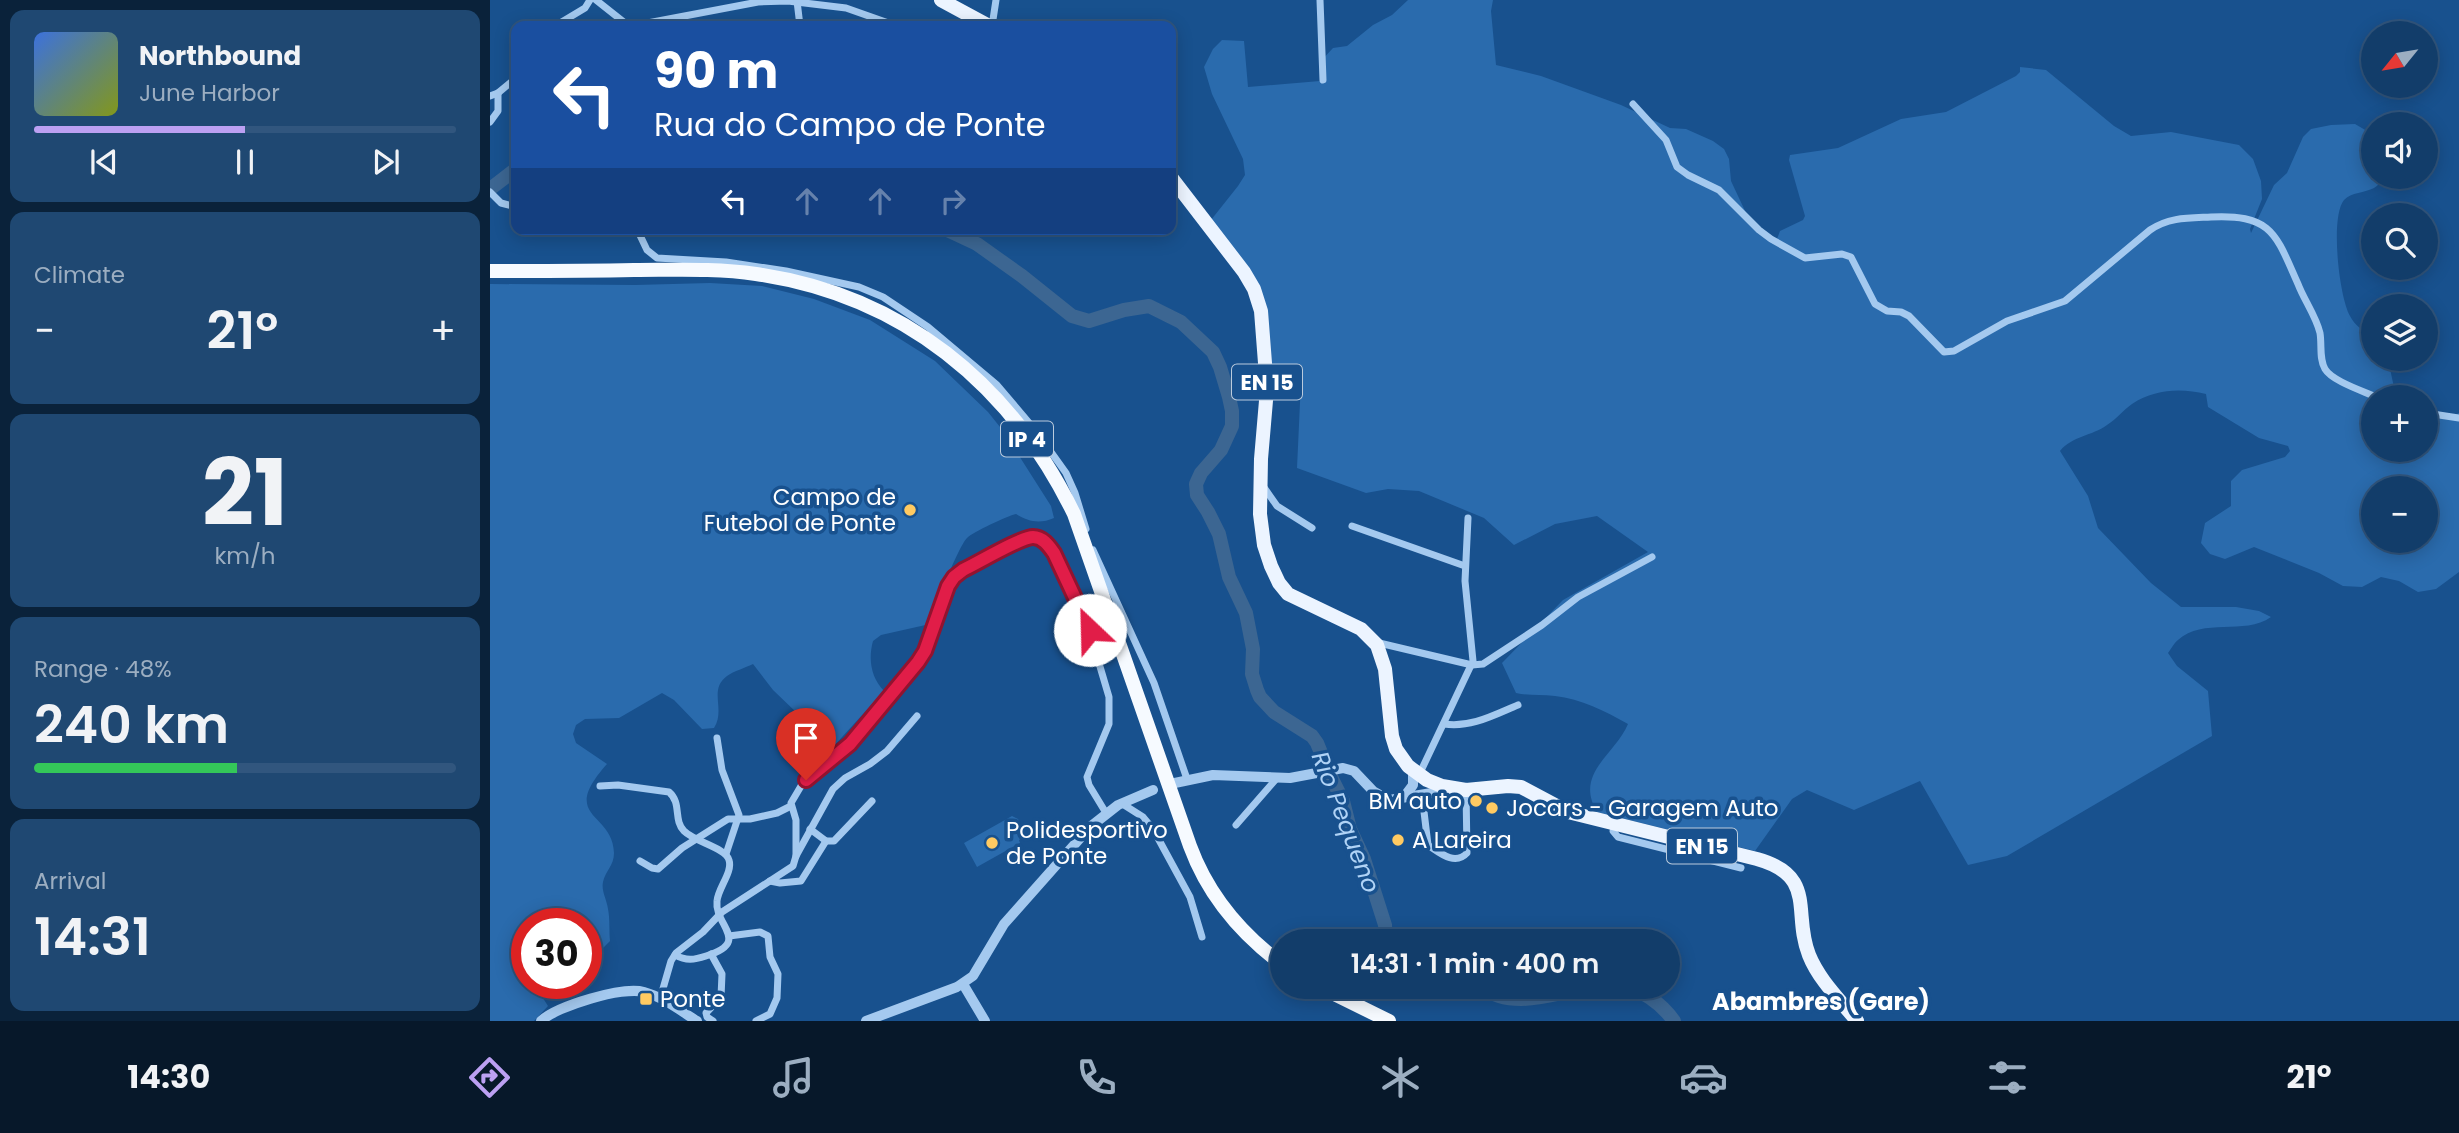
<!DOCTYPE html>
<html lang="en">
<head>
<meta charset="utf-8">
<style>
	:root { --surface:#123d6a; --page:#1f4872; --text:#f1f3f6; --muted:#9caec1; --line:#31567e; --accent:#bca0f2 }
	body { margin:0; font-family:Poppins,sans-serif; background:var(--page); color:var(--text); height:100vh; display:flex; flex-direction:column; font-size:26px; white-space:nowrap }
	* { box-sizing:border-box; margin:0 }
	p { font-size:23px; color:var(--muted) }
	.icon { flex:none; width:38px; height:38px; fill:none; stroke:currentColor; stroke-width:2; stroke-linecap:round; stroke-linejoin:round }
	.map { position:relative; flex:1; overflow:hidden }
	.details { display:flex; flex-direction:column; gap:10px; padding:10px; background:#0a223a; width:490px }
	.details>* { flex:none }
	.top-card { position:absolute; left:21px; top:21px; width:665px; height:214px; border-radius:14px; box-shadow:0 4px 18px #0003,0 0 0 2px var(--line); background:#1a4fa0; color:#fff; overflow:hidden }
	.needle { width:46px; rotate:240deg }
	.tools { position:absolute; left:1871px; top:21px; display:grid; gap:14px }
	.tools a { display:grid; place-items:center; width:77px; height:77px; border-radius:50%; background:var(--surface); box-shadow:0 4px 18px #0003,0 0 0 2px var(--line); font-size:35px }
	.speed { position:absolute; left:21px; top:908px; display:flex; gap:14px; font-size:35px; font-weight:700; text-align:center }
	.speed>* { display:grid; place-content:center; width:91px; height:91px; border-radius:50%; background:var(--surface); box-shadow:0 4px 18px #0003,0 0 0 2px var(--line); line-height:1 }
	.speed .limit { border:10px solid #d22; background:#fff; color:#111 }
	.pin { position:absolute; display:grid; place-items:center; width:60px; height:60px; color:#fff; margin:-72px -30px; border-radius:50% 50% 50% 0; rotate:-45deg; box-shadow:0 0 7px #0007 }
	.pin .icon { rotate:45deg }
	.me { position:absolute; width:77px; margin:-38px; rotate:336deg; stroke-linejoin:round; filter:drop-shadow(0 0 5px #0008) }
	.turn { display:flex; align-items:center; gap:24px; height:147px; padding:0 28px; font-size:32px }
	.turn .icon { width:91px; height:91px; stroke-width:2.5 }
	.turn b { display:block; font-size:49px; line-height:60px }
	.lanes { display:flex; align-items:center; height:66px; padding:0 28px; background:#0003; justify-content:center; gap:35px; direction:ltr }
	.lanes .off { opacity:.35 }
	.big { font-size:52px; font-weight:600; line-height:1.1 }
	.details .tile { flex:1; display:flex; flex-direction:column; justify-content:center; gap:10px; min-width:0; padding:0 24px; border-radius:14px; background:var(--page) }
	.details .dial { align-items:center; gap:0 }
	.dial b { font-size:91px; line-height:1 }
	.song { display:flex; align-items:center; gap:21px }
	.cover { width:84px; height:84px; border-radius:10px; background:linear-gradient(135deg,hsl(220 70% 55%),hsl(70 70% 35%)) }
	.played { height:7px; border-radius:4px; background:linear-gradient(90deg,var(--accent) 50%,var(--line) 50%) }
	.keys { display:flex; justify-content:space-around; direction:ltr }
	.heat { display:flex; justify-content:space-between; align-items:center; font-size:38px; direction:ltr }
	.charge { height:10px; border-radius:5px; background:linear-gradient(90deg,#34c759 48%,var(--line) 0) }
	.trip { position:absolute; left:780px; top:929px; width:410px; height:70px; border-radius:35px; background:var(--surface); box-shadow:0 4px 18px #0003,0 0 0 2px var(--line); font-weight:600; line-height:70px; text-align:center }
	.menu { display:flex; height:112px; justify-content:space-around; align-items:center; background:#07182a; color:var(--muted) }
	.menu .icon { width:49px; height:49px }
	.menu .current { color:var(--accent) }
	.menu b { font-size:32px; color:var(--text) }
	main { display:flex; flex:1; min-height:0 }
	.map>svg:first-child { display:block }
	.green { fill:#2a6bad; fill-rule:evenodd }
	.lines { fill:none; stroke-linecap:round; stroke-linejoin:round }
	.river { stroke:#3c6692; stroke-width:14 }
	.minor { stroke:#a4c9ef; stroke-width:7 }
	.tertiary { stroke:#a4c9ef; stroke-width:10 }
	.primary { stroke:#ecf4ff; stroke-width:14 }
	.trunk { stroke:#f6faff; stroke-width:14 }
	.route-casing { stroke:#92132f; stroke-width:18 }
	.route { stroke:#e11d48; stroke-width:12 }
	.poi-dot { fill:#ffca62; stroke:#18518e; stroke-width:2.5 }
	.labels { text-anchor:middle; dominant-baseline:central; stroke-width:7; stroke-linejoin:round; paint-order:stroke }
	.shield { fill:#18518e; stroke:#bacbdd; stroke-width:2 }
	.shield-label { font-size:21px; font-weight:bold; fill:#fff }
	.poi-label { font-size:23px; fill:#fff; stroke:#18518e; text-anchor:start }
	.water-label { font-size:24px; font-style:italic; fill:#b0d3f6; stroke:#18518e }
	.neighbourhood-label { font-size:24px; font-weight:bold; fill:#fff; stroke:#18518e }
</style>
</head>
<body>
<main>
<section class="details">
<div class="tile">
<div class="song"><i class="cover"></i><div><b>Northbound</b><p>June Harbor</p></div></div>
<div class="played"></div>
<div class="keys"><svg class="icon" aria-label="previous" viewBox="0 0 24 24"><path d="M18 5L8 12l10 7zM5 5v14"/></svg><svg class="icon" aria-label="pause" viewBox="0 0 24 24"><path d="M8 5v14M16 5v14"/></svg><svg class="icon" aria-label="next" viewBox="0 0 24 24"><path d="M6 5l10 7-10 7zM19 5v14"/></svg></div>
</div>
<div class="tile"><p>Climate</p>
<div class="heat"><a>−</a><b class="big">21°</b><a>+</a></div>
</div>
<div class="tile dial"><b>21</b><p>km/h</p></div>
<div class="tile"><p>Range · 48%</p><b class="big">240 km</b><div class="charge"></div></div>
<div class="tile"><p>Arrival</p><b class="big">14:31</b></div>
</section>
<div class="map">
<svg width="1969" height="1021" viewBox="0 0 1969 1021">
	<rect width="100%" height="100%" fill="#18518e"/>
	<!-- green -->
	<g class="green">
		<path d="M918,0h85l-2,11 5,54 45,11 80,29 49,23 16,1 27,12 11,8 5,10 2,22 15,32 13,15 18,11 3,-8 23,-11 2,-4 -16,-56 1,-5 48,-7 63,-29 45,-7 70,-36 4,-4v-5l26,3 68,56 17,10 40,-4 68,13 14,14 8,22 1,18 -12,30 1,4 23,-48 13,-12 16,-36 8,-8 20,-4 24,-1 12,7 6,14v32h12c-4,4 -7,9 -11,11 -9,5 -23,4 -30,12 -14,17 -5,96 6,116 5,10 14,15 23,21v22h15l8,38h-23v53h53v-33l21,2 12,-6v159l-23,17 -18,3 -19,-11 -18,-4 -19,10 -19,-1 -24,-13 -65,-26 -29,12 -15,-5 -9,-11 4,-20 26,-17v-25l11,-11 43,-13 5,-6 -2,-5 -29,-8 -51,-31 -2,-13c-25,-6 -51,-5 -74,10 -9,6 -15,15 -25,21 -15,11 -35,11 -47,26l28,45 10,32 53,55 30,24h55l23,4 12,6c-27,19 -68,0 -93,23 -4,3 -7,9 -10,13l9,13 31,25 4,45 -205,120 -39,9 -48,-84 -66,29 -47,-20 -15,9 -37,52 -158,-39c-23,-39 18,-57 31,-88 -23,-13 -47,-25 -73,-28 -14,-2 -26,0 -39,-3l-14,-30 61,-63 85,-48 -51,-36 -42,8 -41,21 -30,-27 -65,-27 -31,-2 -22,4 -69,-25 4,-87 -30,-5 -20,-105 -40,-51 27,-34 7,-11 -2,-16 -31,-65 -8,-27 9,-18 9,-9 22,1 4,46 72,-6v-19l13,-14 14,-2 26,-21 19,-10zM1883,488h53v53h-53z"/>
		<path d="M220,283l52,3 52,13 56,21 65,41 53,51 16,20 47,74 3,12c-14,6 -25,4 -38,-4 -9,2 -43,18 -49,24 -9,9 -33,71 -37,86l-49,11 -8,6c-5,18 -2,37 11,50l-52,57 -14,6 -10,-5 -10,-35 -25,-24 -20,-26c-8,4 -19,7 -26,12 -19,14 -1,33 -13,52l-12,1 -28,-29 -12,-7 -43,25 -34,1 -9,6 -3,9 3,9 31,21c-49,55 6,47 7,89 0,13 -9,18 -11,29 -2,9 4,18 5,27 2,10 1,22 2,32l-11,11 -13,4v-32h-59v60h7l14,22 -14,15h-44v-737l145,1z"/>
		<path d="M522,816l6,3 8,17 -7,4 1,3 -43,24 -13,-24z"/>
	</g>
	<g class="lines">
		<!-- river -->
		<g class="river">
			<path d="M0,189l26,-20"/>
			<path d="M455,229l32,15 45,32 50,40 17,5 35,-11 25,-4 32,16 32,30 7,15 9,30 3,14v15l-11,24 -20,23 -5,11 1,11 11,17 11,22 10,43 17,36 7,36 -1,25 5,16 3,7 14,15 38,24 5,7 13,32 13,26 7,28 14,30 21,66 1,17"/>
			<path d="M992,987c32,25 76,4 112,0"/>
			<path d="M1129,987c22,1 42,16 55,34"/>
		</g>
		<!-- minor -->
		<g class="minor">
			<path d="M106,0l29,23 12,2 121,-23 30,-1 58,7 51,18"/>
			<path d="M830,0l3,80"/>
			<path d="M307,1l3,25"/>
			<path d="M65,26l30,-18 5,-8"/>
			<path d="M502,26l4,-26"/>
			<path d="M0,96l8,-3 18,-15"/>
			<path d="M1143,104l33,36 11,27 11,8 31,15 40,40 12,9 34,19 37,-4 9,3 24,47 12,7 14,1 8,4 35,36 10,-1 53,-30 58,-20 85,-71c19,-13 39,-12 61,-13 62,-3 65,18 87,67 6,16 18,32 22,49 2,12 -1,26 5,36 7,12 38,22 51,28"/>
			<path d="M0,122l8,-11v-18"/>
			<path d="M0,192l11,11 15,4"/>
			<path d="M147,229l10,21 10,8 69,4 60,9 73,16 24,10 45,30 69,58 39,46 30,42 9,20 11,36"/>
			<path d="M1936,413l33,5"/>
			<path d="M773,486l14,20 35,22"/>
			<path d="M862,526l113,40"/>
			<path d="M603,550l61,133 33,96"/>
			<path d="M885,642l97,23 11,-1 59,-39 36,-28 74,-40"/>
			<path d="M954,724c27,4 50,-9 74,-19"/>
			<path d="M227,738l5,32 17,45 -13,39"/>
			<path d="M929,775l54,-114 -8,-80 3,-63"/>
			<path d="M110,786l18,-1 51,7c13,11 4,28 15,39 11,11 42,17 45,29 4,12 -11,28 -12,41 -3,24 35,41 -11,55 -12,4 -20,5 -31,-1"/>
			<path d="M932,795l6,50c12,8 27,21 39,8l-1,-63"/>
			<path d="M631,803l22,14 10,12 37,68 12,40"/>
			<path d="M1125,823l-2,8 5,6 123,31"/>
			<path d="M746,825l41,-47"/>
			<path d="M320,829l16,12h8l38,-40"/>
			<path d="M306,856v-36l-5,-17 13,-22 41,-31 73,-88c17,-26 19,-75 45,-91l67,-34 15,5 11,14 32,70 21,71v27l-22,53 2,8 17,28"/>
			<path d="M150,861l12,7 6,1 24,-21 46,-29h22l27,-6 14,-7"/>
			<path d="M280,881l10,2 21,-2 25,-40"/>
			<path d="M239,936l31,-4 8,4 2,21 8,17 -1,24 -7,16 -14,7"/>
			<path d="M221,954l11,20 -1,23 -15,16 1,4 6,4"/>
			<path d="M170,999l11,-38 5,-8 27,-21 19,-20 71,-46 3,-10 37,-67 12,-11 25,-14 17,-13 30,-35"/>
		</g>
		<!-- tertiary -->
		<g class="tertiary">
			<path d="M680,784l43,-9 77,3 53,-10 11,3 19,20 16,9 61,-10"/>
			<path d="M914,797l9,-12v-14"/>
			<path d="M473,984l22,37"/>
			<path d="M51,1021c16,-15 82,-35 103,-29 19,5 37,19 53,29"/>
			<path d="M376,1021l91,-34 16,-11 31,-52 86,-97 28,-22 35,-15"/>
		</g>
		<!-- primary -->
		<g class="primary">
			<path d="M451,0l48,26"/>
			<path d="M681,177l73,95 10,17 7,22 6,78 -6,70 -1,55 4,31 7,21 8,17 9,11 73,35 16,16 8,24 7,67 4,13 12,17 19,14 15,6 24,4 42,-4 13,1 47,25 189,47c61,17 35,54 52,96 10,25 31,45 48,66"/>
		</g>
		<!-- trunk -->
		<g class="trunk">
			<path d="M0,271c48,0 96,0 144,-1 41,0 82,-2 122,4 146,21 255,110 318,240l116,332c18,49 51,88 93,119"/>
			<path d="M830,987l69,34"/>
		</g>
	</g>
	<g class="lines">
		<!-- route casing -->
		<g class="route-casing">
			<path id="route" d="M316,780l44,-36 68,-82 7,-11 23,-65 6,-9 9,-7c13,-6 58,-33 70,-33 10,0 16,9 21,16l36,77"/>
		</g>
		<!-- route -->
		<use href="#route" class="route"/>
	</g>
	<!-- markers -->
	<g class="poi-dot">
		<circle cx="420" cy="510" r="7"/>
		<circle cx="986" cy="801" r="7"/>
		<circle cx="1002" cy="808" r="7"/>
		<circle cx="908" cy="840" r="7"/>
		<circle cx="502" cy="843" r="7"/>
		<rect x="149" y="992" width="14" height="14" rx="3.5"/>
	</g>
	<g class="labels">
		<!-- shield labels -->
		<g class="shield">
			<rect x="742" y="364.5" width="70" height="35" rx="5"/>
			<rect x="511" y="421.5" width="52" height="35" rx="5"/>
			<rect x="1177" y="828.5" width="70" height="35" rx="5"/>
		</g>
		<g class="shield-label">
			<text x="777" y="382">EN 15</text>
			<text x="537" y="439">IP 4</text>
			<text x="1212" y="846">EN 15</text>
		</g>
		<!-- poi labels -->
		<g class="poi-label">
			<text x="406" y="497" text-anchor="end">Campo de<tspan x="406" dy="26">Futebol de Ponte</tspan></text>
			<text x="972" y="801" text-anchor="end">BM auto</text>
			<text x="1016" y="808">Jocars - Garagem Auto</text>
			<text x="516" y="830">Polidesportivo<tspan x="516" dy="26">de Ponte</tspan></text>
			<text x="922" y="840">A Lareira</text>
			<text x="170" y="999">Ponte</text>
		</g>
		<!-- water labels -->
		<g class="water-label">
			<text transform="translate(856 822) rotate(69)">Rio Pequeno</text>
		</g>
		<!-- neighbourhood labels -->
		<g class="neighbourhood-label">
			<text x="1331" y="1001">Abambres (Gare)</text>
		</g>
	</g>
</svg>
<div class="tools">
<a><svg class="needle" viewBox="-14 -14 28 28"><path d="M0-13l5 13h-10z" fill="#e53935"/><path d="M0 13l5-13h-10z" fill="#9caec1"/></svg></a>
<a><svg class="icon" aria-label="sound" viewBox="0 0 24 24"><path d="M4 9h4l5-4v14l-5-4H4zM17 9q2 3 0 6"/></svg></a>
<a><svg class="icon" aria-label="search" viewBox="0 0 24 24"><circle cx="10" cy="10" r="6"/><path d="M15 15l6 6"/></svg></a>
<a><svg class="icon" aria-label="layers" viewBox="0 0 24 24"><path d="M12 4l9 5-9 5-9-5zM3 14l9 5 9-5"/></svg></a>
<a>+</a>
<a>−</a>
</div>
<div class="speed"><div class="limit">30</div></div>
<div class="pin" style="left:316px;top:780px;background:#d93025"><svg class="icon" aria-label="arrive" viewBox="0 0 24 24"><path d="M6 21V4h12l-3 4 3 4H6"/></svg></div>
<svg class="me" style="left:600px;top:630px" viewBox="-20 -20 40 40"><circle r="19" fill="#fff"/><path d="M0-13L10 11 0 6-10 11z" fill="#e11d48"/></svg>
<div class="trip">14:31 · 1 min · 400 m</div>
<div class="top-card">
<div class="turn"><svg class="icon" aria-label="left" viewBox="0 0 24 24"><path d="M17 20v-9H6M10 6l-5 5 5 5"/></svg><div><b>90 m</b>Rua do Campo de Ponte</div></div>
<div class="lanes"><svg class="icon" aria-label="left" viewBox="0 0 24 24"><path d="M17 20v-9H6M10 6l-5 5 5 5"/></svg><svg class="icon off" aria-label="ahead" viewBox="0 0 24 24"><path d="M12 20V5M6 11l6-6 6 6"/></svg><svg class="icon off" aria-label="ahead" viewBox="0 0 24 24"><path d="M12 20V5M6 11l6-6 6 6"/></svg><svg class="icon off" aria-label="right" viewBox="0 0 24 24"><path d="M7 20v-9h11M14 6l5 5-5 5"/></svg></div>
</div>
</div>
</main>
<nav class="menu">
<b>14:30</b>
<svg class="icon current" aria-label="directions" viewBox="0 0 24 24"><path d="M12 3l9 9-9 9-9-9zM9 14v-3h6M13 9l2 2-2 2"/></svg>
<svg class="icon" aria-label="music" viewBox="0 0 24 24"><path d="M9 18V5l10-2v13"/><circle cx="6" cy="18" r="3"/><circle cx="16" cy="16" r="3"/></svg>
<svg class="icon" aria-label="phone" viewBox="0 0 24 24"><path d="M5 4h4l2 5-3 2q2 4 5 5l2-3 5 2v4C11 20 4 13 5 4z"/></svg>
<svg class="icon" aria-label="climate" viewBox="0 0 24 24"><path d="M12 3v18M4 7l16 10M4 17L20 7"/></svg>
<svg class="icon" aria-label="car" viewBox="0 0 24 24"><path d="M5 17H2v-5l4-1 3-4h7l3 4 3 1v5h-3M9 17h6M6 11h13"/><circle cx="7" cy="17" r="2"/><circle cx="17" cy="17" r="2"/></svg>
<svg class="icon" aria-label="filters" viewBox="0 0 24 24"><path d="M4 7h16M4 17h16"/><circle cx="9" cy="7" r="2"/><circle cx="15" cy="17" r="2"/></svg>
<b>21°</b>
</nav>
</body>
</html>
